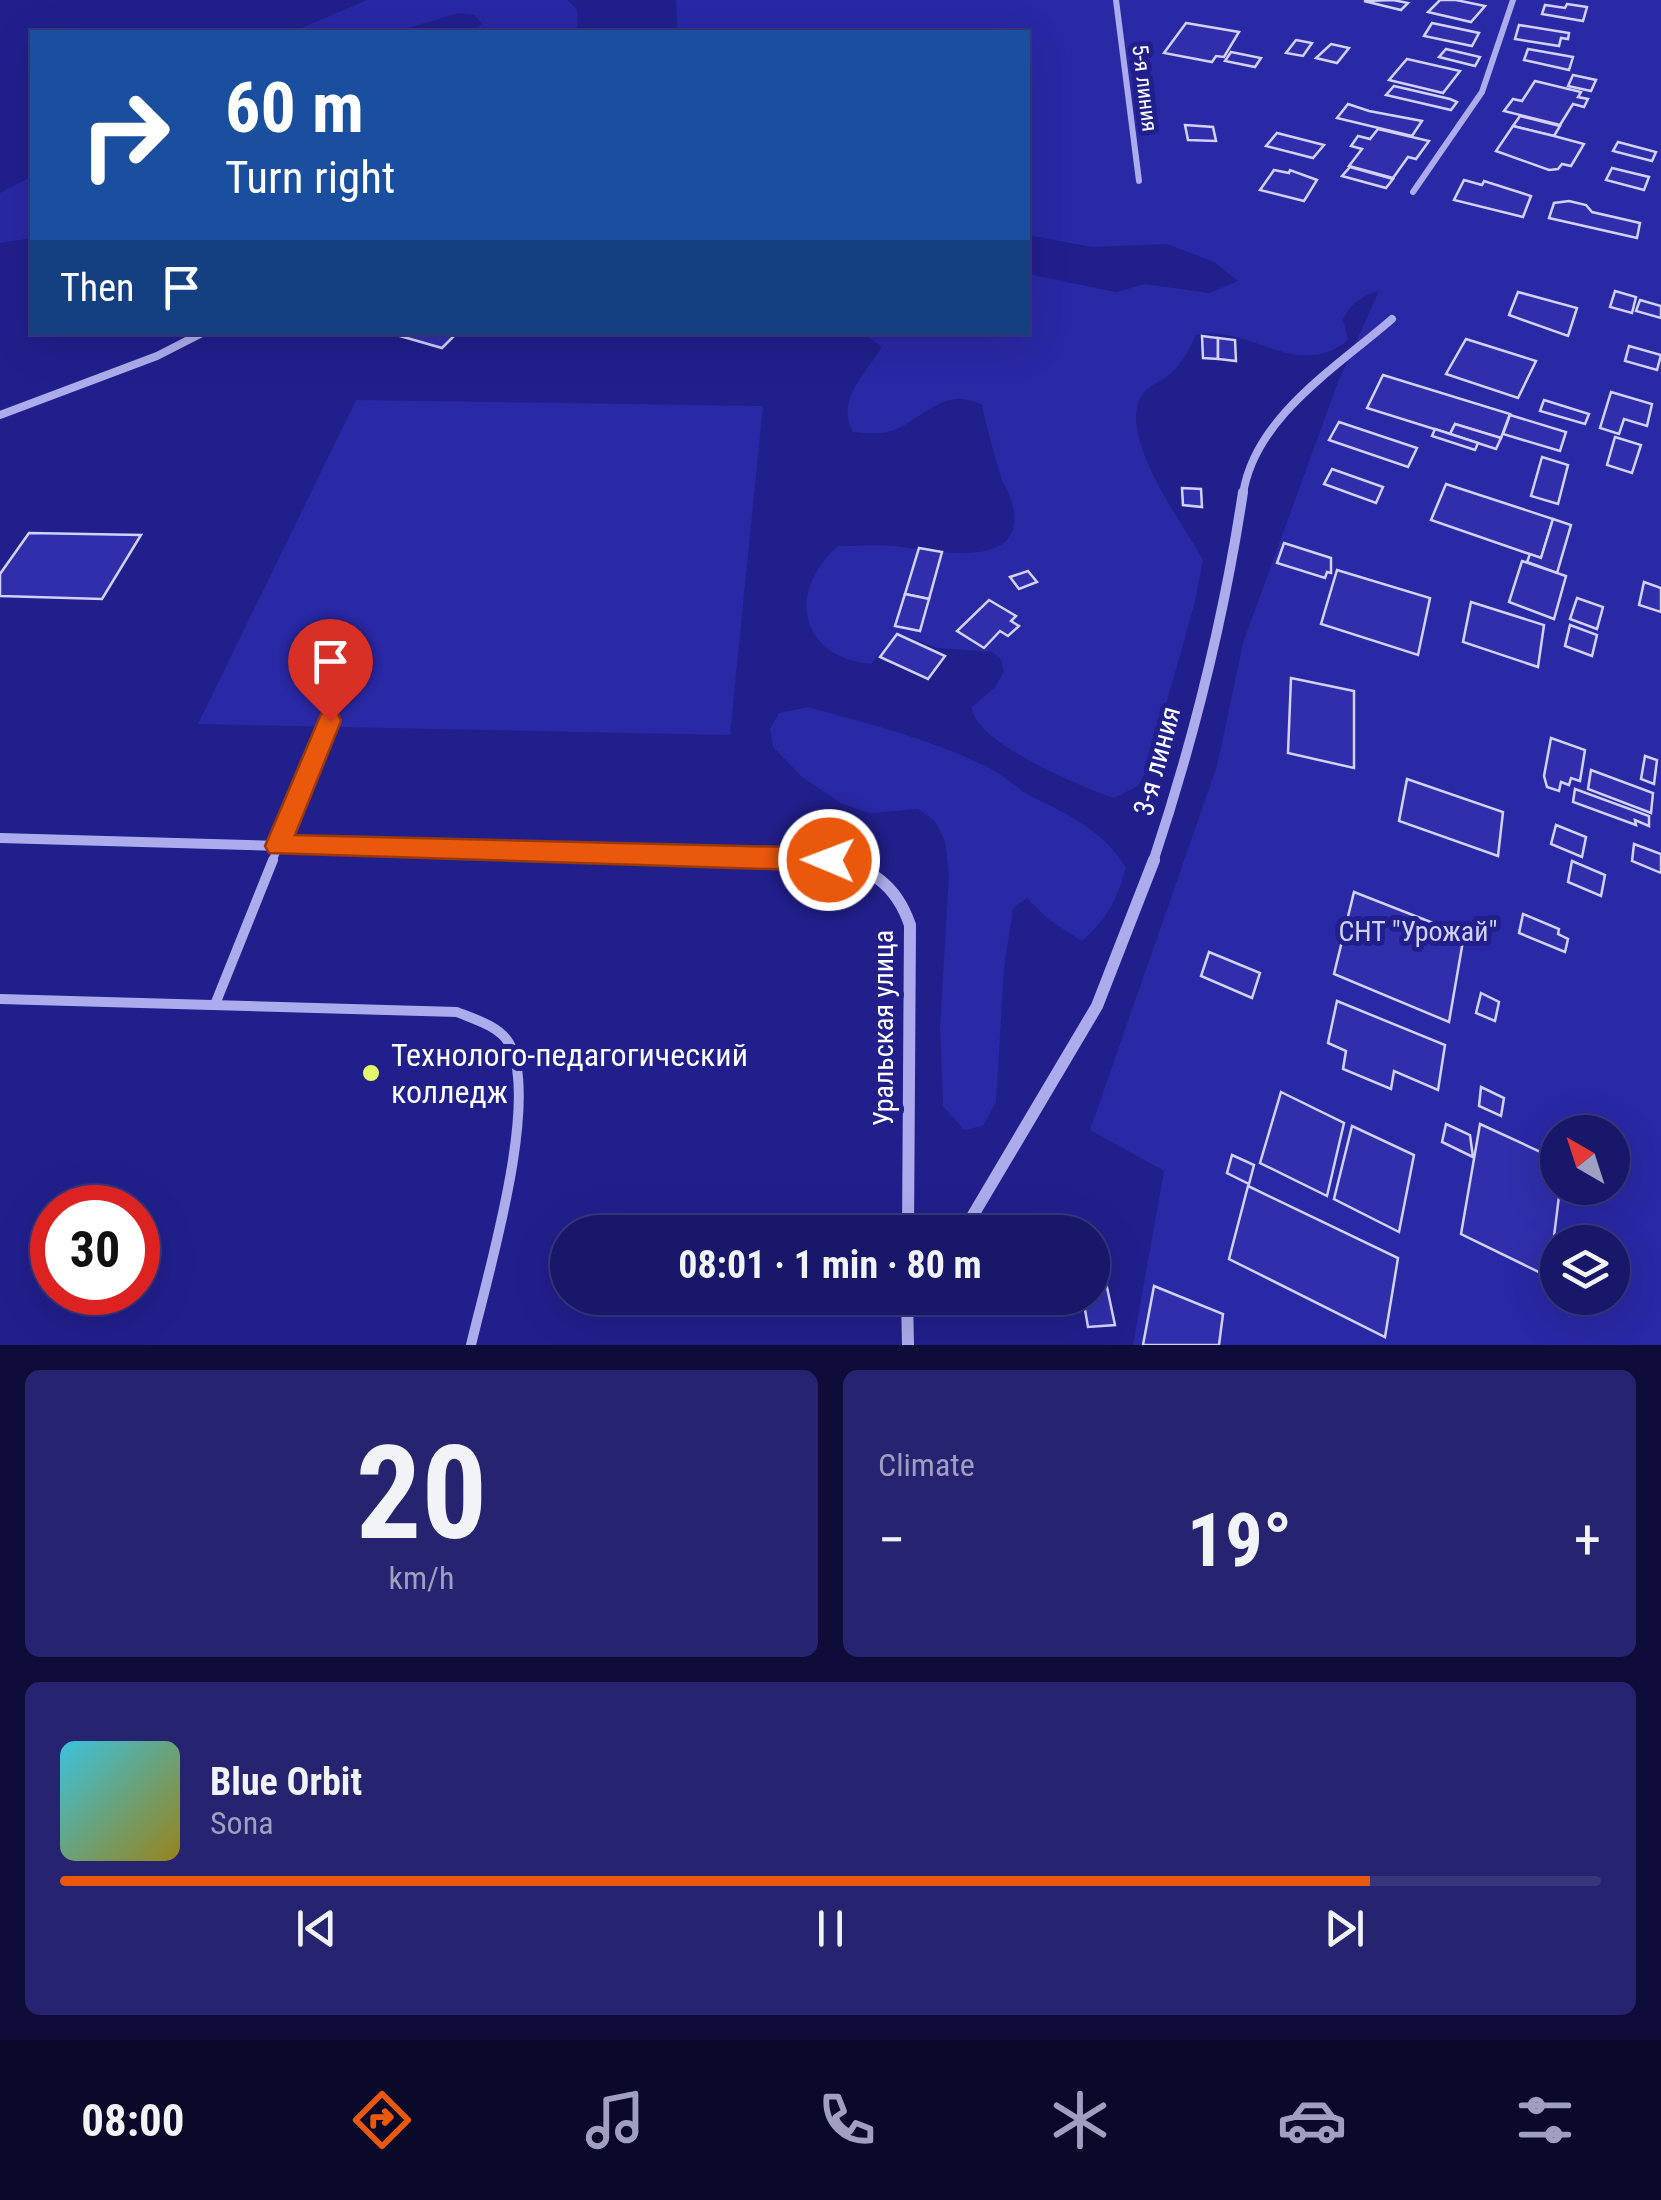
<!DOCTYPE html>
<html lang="en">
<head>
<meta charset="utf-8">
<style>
	:root { --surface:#191769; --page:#262471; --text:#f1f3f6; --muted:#9f9fc0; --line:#37367d; --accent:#ea580c }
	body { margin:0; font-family:"Roboto Condensed",sans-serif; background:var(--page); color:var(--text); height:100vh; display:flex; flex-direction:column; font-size:38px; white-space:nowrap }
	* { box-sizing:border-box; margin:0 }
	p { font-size:32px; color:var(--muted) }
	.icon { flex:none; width:55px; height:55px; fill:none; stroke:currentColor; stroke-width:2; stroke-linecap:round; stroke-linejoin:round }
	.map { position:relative; height:1345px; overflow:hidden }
	.panel { display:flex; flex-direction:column; gap:25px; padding:25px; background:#0e0d3a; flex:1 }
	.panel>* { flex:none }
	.guide { position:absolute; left:30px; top:30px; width:1000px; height:305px; border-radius:0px; box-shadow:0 10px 40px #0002,0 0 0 2px var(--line); background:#1a4fa0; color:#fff; overflow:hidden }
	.needle { width:65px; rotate:321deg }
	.buttons { position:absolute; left:1540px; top:1115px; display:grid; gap:20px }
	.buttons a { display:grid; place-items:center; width:90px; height:90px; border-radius:50%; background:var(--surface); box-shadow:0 10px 40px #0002,0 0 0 2px var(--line); font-size:50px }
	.speed { position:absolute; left:30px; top:1185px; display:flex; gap:20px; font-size:50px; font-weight:700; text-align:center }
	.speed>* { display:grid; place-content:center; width:130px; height:130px; border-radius:50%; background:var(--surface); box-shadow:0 10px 40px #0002,0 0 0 2px var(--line); line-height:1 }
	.speed .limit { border:15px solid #d22; background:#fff; color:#111 }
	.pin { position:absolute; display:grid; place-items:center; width:85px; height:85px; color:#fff; margin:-102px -42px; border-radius:50% 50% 50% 0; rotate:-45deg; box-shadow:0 0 10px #0007 }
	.pin .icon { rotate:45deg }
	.me { position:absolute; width:110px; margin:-55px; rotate:271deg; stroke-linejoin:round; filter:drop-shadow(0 0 8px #0008) }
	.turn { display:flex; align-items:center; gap:35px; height:210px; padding:0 30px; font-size:45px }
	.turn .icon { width:130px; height:130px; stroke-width:2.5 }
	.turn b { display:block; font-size:70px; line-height:85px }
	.then { display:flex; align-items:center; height:95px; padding:0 30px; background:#0003; gap:20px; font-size:38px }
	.big { font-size:75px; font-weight:700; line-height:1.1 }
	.panel .tile { flex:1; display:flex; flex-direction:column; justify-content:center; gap:15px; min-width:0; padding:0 35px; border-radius:15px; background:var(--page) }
	.panel .dial { align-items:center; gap:0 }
	.dial b { font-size:130px; line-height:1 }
	.song { display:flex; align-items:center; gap:30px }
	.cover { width:120px; height:120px; border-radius:15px; background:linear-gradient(135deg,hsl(190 70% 55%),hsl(50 70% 35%)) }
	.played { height:10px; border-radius:5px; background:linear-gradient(90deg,var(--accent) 85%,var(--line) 85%) }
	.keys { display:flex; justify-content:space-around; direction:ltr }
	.heat { display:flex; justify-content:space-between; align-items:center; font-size:55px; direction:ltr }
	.panel .tiles { flex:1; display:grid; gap:25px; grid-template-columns:1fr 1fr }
	.tile:last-child { grid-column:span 2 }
	.trip { position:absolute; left:550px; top:1215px; width:560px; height:100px; border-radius:50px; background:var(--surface); box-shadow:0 10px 40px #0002,0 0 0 2px var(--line); font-weight:700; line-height:100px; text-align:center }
	.tabs { display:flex; height:160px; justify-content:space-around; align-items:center; background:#0a092a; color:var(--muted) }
	.tabs .icon { width:70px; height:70px }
	.tabs .active { color:var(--accent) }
	.tabs b { font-size:45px; color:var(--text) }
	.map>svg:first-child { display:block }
	.green { fill:#2928a5; fill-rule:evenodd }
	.building { fill:#302eaa; stroke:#d1d1f9; stroke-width:2.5 }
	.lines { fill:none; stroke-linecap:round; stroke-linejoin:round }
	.service-far1 { stroke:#acacec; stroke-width:8 }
	.service { stroke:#acacec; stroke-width:10 }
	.minor-far3 { stroke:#acacec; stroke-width:6 }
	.minor-far2 { stroke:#acacec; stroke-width:8 }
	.minor-far1 { stroke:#acacec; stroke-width:10 }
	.minor { stroke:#acacec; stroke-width:12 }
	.route { fill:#ea580c; stroke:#983908; stroke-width:2.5 }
	.poi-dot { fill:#e2fa6b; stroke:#211f8c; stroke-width:4 }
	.labels { text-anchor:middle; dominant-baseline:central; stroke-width:10; stroke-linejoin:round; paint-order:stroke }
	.far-street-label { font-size:22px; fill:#fff; stroke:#211f8c }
	.street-label { font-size:28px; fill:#fff; stroke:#211f8c }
	.park-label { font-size:28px; fill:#d1d1f9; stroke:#211f8c }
	.near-poi-label { font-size:32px; fill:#fff; stroke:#211f8c; text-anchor:start }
</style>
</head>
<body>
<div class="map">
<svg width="1661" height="1345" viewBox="0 0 1661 1345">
	<rect width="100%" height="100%" fill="#211f8c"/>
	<!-- green -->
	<g class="green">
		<path d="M367,0h200l10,9 1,17 -6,6h-99l9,-8 -7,-9 -16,-2 -65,19h-102z"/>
		<path d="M676,0h985v1345h-528l31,-174 -74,-41 127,-364 26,-123 95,-261 41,-91c-17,5 -28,12 -36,28l5,21c-50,42 -98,-16 -152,-5 -9,18 -14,31 -31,43 -6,4 -15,8 -20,13 -34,39 39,133 58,169l-8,42 -47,166 -10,18 -24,12c-31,-10 -141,-56 -142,-91l24,-21 8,-15 -3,-12 -9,-7 -54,-4 -41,-15 -26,31c-73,-7 -84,-74 -33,-118 19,0 37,-1 55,0 37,3 138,29 119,-44 -2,-8 -7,-14 -10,-22 -7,-23 -15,-51 -20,-75 -34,-17 -52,6 -81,22 -14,8 -32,7 -48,5 -18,-32 13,-59 29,-85l-19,-14 165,-1v-58l88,18 29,-8 64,9 29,-12 -24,-19 -47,-18 -75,3 -64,-12v-203h-354l3,-6zM1558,1132h54v56h-54zM1558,1242h54v56h-54z"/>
		<path d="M32,176v62l-32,5v-50z"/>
		<path d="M356,400l407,6 -33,329 -532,-11z"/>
		<path d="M808,707c61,17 127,33 183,62 14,7 25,19 38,26 39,20 74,34 97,73 -9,32 -19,51 -44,73l-34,-22 -21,-21 -14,10 -9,60 -8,134 -13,24 -19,4 -21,-24 -3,-79 9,-153 -4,-33 -10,-20 -17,-12 -48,4 -28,-9 -40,-27 -29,-30 -3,-18 9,-16z"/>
	</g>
	<!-- building -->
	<g class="building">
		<path d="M1393,0l15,3 -7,7 -37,-9z"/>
		<path d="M1440,0h16l29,6 -14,16 -43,-10z"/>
		<path d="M1567,4l20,3 -4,14 -41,-7 3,-9 20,3z"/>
		<path d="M1186,23l53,9 -15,25 -8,-1 -4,6 -48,-9z"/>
		<path d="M1432,23l47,10 -7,13 -48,-10z"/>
		<path d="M1519,25l50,8 -1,6 -7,-1 -2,8 -44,-7z"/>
		<path d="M1296,40l16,3 -9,13 -17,-3z"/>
		<path d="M1331,44l18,4 -12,15 -21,-5z"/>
		<path d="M1446,49l34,8 -5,9 -36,-9z"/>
		<path d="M1528,49l45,8 -4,13 -45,-10z"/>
		<path d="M1231,52l30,6 -6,9 -30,-6z"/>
		<path d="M1407,59l53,12 -17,22 -54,-13z"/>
		<path d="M1573,75l23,5 -5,11 -23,-5z"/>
		<path d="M1535,81l46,11 -3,5 10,2 -4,8 -11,-3 -13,21 -56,-14 9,-12 9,2z"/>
		<path d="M1394,86l56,13 7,3 -6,8 -65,-15z"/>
		<path d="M1348,104l21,7 53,10 -10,15 -75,-18z"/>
		<path d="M1520,116l40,10 -6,10 -41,-10z"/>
		<path d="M1185,125l28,2 3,14 -28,-1z"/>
		<path d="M1513,126l41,10 30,8 -13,22 -9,-2 -4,5 -9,1 -53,-19z"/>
		<path d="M1378,129l51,12 -13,18 -8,-2 -15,21 -44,-12 13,-17 -11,-3 7,-10 12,3z"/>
		<path d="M1277,133l47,12 -11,13 -47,-12z"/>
		<path d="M1618,142l38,10 -4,9 -39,-10z"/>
		<path d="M1350,167l43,12 -7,9 -44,-12z"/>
		<path d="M1612,168l37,9 -5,13 -38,-10z"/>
		<path d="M1274,170l15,3 1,-3 27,10 -13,21 -44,-11z"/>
		<path d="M1464,180l18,5 2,-4 47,15 -8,21 -69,-17z"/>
		<path d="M1569,201l17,4 6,7 48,11 -3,15 -88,-20 5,-15z"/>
		<path d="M1615,291l21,6 -4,16 -22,-6z"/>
		<path d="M1518,292l59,16 -9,28 -59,-21z"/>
		<path d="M1640,300l21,6v12l-25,-7z"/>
		<path d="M386,332h72l-16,16z"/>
		<path d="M1202,336l16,2v21l-15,-1z"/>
		<path d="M1218,338l17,2 1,21 -18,-2z"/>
		<path d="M1466,339l70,22 -18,37 -72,-24z"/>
		<path d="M1629,346l32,9 -4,15 -32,-9z"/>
		<path d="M1383,375l127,39 -9,24 -46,-14 -5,10 -83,-26z"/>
		<path d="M1611,392l41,12 -5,22 -23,-7 -5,15 -19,-6z"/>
		<path d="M1544,400l45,14 -4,10 -45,-13z"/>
		<path d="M1510,415l56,17 -6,19 -57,-17z"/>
		<path d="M1339,422l78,26 -9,19 -79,-27z"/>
		<path d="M1455,424l46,14 -5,11 -46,-15z"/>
		<path d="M1435,429l43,14 -3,7 -43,-14z"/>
		<path d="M1615,437l26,8 -9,28 -25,-8z"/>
		<path d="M1542,457l26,8 -10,39 -27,-8z"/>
		<path d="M1332,469l51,18 -7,16 -52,-19z"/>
		<path d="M1446,484l107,35 -12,39 -110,-38z"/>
		<path d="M1182,488l19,1 1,18 -19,-2z"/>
		<path d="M1553,519l18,6 -14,48 -30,-11 3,-8 11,4z"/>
		<path d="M29,533l112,2 -39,64 -102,-3v-22z"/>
		<path d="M1284,543l47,15v15l-4,-1 -2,6 -48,-15z"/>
		<path d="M919,548l23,4 -13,47 -24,-5z"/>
		<path d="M1522,561l44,15 -12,43 -45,-17z"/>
		<path d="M1337,570l93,28 -12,57 -97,-31z"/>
		<path d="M1028,571l9,11 -18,7 -9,-12z"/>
		<path d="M1644,582l17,6v24l-22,-7z"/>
		<path d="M905,594l24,5 -9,32 -25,-5z"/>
		<path d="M1577,598l26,9 -6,22 -27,-10z"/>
		<path d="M989,600l27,16 -5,5 8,5 -11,10 -8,-5 -16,17 -27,-17z"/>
		<path d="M1471,602l73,23 -6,42 -75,-25z"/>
		<path d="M1570,625l27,10 -5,21 -27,-10z"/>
		<path d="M897,634l48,22 -17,23 -48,-22z"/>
		<path d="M1291,678l63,13v77l-66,-15z"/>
		<path d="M1551,738l34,12 -5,31 -9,-3 -2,7 -8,-3 -2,9 -12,-4 -3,-11z"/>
		<path d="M1645,756l12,4 -3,24 -13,-5z"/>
		<path d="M1591,770l62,23 -2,20 -63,-24z"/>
		<path d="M1407,779l96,33 -5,44 -99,-35z"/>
		<path d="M1575,789l74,27v10l-14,-6 1,5 -63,-23z"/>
		<path d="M1556,825l30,12 -4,20 -31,-13z"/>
		<path d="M1634,844l27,10v19l-29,-12z"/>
		<path d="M1572,861l33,14 -4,21 -33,-14z"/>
		<path d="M1354,892l110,43 -15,87 -115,-48z"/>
		<path d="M1523,914l36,15 -1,5 10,5 -3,13 -46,-19z"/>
		<path d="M1209,952l51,21 -8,25 -51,-22z"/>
		<path d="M1481,993l18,9 -4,19 -19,-8z"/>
		<path d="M1337,1001l108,44 -7,45 -44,-19 -3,18 -48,-20 3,-18 -18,-8z"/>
		<path d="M1481,1087l23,11 -3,18 -22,-10z"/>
		<path d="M1281,1092l63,31 -17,73 -67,-33z"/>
		<path d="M1446,1124l24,11 3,22 -31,-15z"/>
		<path d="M1480,1124l78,36 2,28 -11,89 -88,-43z"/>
		<path d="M1352,1126l62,29 -15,77 -65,-33z"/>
		<path d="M1232,1155l22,10 -5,19 -22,-11z"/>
		<path d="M1248,1186l150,72 -13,79 -156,-78z"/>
		<path d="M1092,1278h13l10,47 -27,2 -5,-29h9z"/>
		<path d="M1154,1286l69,28 -4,31h-76z"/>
	</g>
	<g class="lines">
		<!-- service-far1 -->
		<path class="service-far1" d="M272,862l57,-141"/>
		<!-- service -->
		<g class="service">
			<path d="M0,999l457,13c17,7 42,14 52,31 32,57 -23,237 -38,302"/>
			<path d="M216,1002l57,-142"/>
		</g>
		<!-- minor-far3 -->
		<g class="minor-far3">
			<path d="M1116,0l23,181"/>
			<path d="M1413,192l69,-100 31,-92"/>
		</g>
		<!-- minor-far2 -->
		<g class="minor-far2">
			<path d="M0,415l157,-59 47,-24"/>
			<path d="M1243,494c12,-77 94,-127 149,-175"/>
		</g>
		<!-- minor-far1 -->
		<g class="minor-far1">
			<path d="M0,838l843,24"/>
			<path d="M1153,862c40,-120 71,-244 90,-370"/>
		</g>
		<!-- minor -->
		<g class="minor">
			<path d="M828,860c42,7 68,24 82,65l-2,307"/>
			<path d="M963,1232l134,-226 57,-146"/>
			<path d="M907,1298l1,47"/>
		</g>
	</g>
	<!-- route -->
	<path class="route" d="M330,711l8,3 3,7 -46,114 534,13 9,4 4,8 -4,7 -9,4 -560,-18 -4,-7 53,-125 3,-7z"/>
	<!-- markers -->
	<circle class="poi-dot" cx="371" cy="1073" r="10"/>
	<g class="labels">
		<!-- far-street labels -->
		<g class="far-street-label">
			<text transform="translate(1145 88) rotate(83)">5-я линия</text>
		</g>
		<!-- street labels -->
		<g class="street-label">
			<text transform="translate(1157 761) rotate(-75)">3-я линия</text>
			<text transform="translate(883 1028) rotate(-90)">Уральская улица</text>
		</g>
		<!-- park labels -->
		<g class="park-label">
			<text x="1418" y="931">СНТ "Урожай"</text>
		</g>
		<!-- near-poi labels -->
		<g class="near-poi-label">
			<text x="391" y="1055">Технолого-педагогический<tspan x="391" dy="37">колледж</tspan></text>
		</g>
	</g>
</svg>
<div class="buttons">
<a><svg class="needle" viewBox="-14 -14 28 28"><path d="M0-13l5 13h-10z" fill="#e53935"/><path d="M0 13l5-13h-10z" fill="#9f9fc0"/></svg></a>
<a><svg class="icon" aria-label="layers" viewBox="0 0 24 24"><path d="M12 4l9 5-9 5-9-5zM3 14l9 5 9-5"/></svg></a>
</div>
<div class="speed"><div class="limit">30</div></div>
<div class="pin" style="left:330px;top:721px;background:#d93025"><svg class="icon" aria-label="arrive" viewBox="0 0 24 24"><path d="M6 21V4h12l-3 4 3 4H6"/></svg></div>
<svg class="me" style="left:829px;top:860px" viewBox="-20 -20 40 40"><circle r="17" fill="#ea580c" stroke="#fff" stroke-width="3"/><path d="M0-11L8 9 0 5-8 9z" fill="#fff"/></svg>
<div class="trip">08:01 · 1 min · 80 m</div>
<div class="guide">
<div class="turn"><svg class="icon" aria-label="right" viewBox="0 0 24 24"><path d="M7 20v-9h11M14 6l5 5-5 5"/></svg><div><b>60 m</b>Turn right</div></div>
<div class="then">Then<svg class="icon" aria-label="arrive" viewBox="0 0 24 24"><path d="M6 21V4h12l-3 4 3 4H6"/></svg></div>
</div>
</div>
<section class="panel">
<div class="tiles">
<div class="tile dial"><b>20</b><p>km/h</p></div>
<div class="tile"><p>Climate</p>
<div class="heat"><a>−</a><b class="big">19°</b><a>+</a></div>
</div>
<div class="tile">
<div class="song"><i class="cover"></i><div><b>Blue Orbit</b><p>Sona</p></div></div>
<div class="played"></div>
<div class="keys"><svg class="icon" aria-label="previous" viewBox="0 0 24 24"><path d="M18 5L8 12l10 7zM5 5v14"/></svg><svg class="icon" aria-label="pause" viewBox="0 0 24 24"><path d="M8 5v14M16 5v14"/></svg><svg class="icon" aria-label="next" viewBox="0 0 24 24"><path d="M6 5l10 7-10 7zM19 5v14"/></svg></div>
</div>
</div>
</section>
<nav class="tabs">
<b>08:00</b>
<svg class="icon active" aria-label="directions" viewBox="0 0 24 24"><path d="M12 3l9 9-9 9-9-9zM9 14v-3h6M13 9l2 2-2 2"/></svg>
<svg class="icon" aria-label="music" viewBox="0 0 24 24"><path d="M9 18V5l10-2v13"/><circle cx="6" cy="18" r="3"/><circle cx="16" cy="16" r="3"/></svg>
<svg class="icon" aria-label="phone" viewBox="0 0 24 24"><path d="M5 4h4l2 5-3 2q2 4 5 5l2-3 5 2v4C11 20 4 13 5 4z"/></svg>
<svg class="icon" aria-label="climate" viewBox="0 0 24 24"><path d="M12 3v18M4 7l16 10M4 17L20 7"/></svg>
<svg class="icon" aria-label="car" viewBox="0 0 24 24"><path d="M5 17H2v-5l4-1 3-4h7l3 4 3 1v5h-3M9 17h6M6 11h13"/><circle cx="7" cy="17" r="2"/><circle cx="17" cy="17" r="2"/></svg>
<svg class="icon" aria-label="filters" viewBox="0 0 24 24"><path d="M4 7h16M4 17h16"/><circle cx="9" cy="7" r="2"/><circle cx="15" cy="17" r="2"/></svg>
</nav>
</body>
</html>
